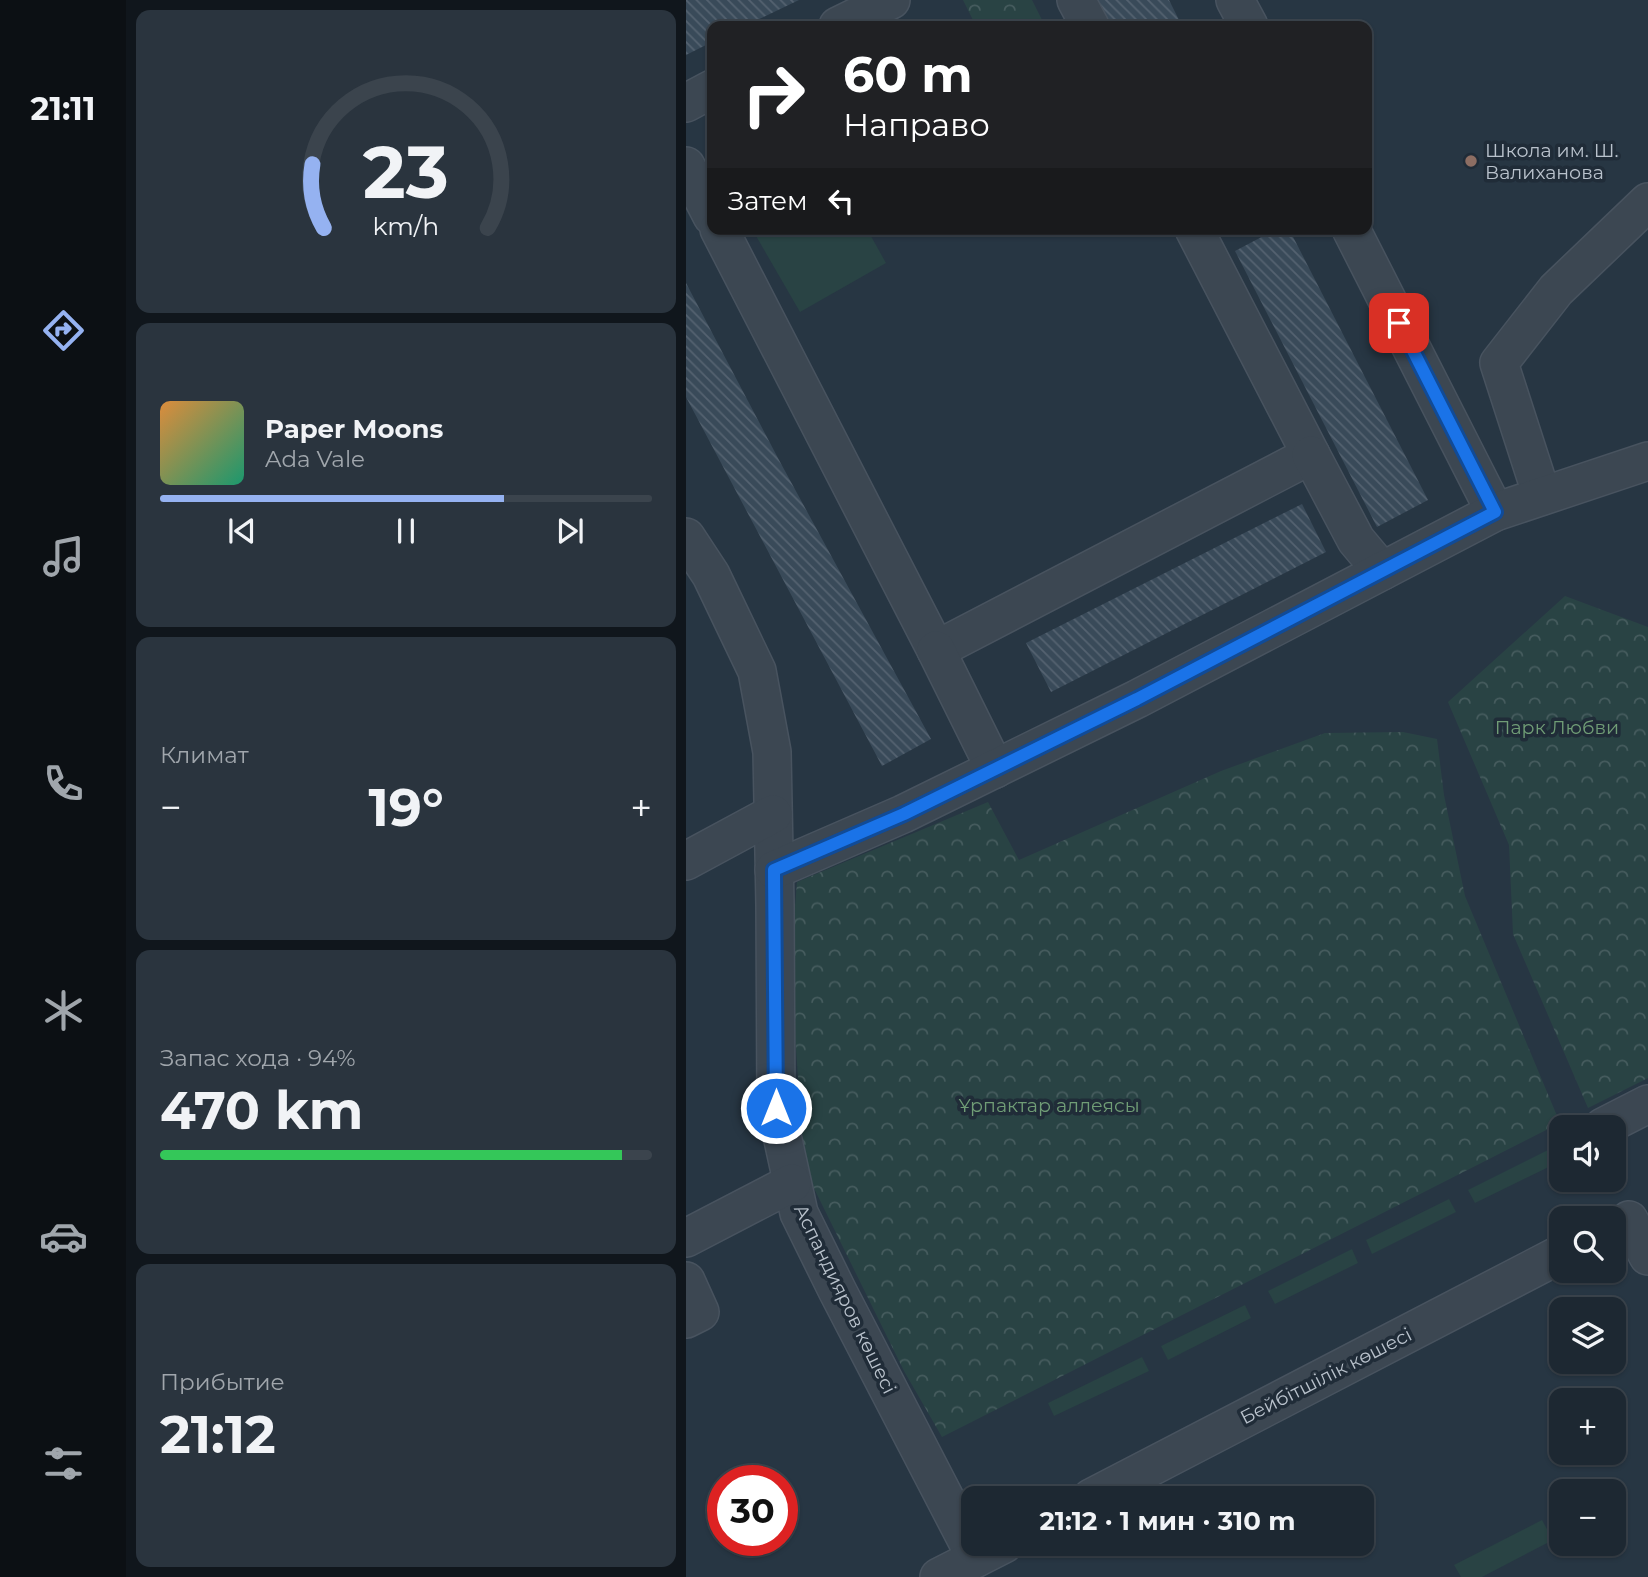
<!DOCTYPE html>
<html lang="ru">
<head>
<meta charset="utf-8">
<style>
	:root { --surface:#1d2832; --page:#2a343e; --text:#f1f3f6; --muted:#a0a6ac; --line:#3b444d; --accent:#95b2f1 }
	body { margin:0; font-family:Montserrat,sans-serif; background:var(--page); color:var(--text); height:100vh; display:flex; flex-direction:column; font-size:26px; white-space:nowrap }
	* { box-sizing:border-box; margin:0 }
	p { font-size:23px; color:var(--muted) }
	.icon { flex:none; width:38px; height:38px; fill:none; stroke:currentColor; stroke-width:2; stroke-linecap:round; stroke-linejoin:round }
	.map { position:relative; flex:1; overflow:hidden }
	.drawer { display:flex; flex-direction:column; gap:10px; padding:10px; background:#10161c; width:560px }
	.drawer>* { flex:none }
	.guide { position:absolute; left:21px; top:21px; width:665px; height:214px; border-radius:14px; box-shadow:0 2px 5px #0004,0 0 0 2px var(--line); background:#202124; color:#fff; overflow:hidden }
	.fabs { position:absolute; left:863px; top:1115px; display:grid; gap:14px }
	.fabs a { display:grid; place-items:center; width:77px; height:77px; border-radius:14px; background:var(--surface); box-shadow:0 2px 5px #0004,0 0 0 2px var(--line); font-size:35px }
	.speed { position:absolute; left:21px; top:1465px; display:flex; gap:14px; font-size:35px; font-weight:700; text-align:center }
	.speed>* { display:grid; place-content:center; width:91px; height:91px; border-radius:50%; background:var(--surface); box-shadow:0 2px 5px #0004,0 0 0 2px var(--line); line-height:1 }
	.speed .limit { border:10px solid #d22; background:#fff; color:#111 }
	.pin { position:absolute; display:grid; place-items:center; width:60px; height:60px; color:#fff; margin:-30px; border-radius:14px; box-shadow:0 4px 10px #0006 }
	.me { position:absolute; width:77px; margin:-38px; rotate:0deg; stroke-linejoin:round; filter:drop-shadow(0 0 5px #0008) }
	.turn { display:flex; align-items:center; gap:24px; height:147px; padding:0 21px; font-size:32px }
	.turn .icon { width:91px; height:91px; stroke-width:2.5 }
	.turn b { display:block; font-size:49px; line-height:60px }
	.then { display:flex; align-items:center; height:66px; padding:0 21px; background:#0003; gap:14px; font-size:26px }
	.big { font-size:52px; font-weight:700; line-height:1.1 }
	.drawer .card { flex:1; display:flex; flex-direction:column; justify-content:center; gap:10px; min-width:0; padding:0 24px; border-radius:14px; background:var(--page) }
	.drawer .dial { align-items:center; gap:0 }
	.dial svg { height:182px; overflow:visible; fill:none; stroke:var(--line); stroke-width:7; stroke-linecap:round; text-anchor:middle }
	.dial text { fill:var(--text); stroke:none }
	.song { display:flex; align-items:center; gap:21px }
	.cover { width:84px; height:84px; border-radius:10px; background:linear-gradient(135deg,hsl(30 70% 55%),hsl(160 70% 35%)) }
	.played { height:7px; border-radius:4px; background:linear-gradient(90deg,var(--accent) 70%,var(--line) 70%) }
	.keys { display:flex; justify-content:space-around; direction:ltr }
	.heat { display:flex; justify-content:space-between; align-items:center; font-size:38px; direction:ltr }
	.charge { height:10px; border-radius:5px; background:linear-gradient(90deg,#34c759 94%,var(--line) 0) }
	.trip { position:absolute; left:275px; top:1486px; width:413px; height:70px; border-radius:14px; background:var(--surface); box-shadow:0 2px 5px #0004,0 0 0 2px var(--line); font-weight:700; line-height:70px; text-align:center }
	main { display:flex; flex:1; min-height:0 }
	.tab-bar { display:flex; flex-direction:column; width:126px; justify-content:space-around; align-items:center; background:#0c1014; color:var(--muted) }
	.tab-bar .icon { width:49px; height:49px }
	.tab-bar .on { color:var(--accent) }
	.tab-bar b { font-size:32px; color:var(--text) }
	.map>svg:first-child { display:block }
	.grass { fill:#294344 }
	.park { fill:url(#park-crowns) }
	.building { fill:url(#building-back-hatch) }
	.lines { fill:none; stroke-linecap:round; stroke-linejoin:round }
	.minor-casing { stroke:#48535f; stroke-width:40 }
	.minor { stroke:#3c4752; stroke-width:37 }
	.route-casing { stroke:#114b97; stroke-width:18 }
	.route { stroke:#1a73e8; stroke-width:12 }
	.education-dot { fill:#8d6e63; stroke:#202c38; stroke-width:2.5 }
	.labels { text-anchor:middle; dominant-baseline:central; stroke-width:7; stroke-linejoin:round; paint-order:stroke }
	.poi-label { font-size:19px; fill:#b9c2cc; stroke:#202c38; text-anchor:start }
	.park-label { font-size:19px; fill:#709d76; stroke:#202c38 }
	.street-label { font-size:19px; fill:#b9c2cc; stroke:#202c38 }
</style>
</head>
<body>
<main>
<nav class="tab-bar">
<b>21:11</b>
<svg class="icon on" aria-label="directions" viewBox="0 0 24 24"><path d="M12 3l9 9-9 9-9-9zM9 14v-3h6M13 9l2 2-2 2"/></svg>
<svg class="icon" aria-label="music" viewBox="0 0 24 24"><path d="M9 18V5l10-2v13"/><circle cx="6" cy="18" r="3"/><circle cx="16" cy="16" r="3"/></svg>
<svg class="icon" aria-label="phone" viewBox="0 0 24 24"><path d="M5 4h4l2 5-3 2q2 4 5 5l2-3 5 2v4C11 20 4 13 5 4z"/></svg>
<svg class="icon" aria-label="climate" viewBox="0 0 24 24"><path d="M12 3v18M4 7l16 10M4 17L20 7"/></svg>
<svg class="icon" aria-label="car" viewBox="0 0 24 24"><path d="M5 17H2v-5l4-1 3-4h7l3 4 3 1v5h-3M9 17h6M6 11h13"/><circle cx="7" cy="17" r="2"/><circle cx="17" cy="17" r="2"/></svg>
<svg class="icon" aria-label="filters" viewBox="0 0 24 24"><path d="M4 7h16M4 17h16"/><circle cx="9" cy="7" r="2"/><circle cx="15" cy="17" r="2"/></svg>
</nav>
<section class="drawer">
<div class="card dial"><svg viewBox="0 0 100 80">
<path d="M14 69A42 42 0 1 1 86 69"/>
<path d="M14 69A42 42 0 0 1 9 41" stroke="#95b2f1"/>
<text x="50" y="56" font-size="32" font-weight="700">23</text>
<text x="50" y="72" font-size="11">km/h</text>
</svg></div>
<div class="card">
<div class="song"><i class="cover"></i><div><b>Paper Moons</b><p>Ada Vale</p></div></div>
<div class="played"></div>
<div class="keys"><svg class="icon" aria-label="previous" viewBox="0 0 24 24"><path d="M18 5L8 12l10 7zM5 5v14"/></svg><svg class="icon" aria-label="pause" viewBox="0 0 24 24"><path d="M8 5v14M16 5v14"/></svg><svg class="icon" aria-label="next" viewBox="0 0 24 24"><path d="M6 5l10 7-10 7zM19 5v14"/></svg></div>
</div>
<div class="card"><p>Климат</p>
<div class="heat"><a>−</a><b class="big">19°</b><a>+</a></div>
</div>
<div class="card"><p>Запас хода · 94%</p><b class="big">470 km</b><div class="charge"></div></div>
<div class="card"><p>Прибытие</p><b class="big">21:12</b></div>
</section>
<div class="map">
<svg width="962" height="1577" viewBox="0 0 962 1577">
	<defs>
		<pattern id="park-crowns" width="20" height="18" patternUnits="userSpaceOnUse" patternTransform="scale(1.75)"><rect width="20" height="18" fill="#294344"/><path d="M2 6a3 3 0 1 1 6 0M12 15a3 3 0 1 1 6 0" fill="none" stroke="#465c5e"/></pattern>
		<pattern id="building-back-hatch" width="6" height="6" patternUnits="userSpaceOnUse" patternTransform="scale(1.75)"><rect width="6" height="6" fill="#394a59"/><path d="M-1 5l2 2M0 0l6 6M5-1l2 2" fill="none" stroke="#546270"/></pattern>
	</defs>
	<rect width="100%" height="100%" fill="#273643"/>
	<!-- grass -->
	<g class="grass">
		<path d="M66,229h115l19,34 -86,49z"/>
		<path d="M866,1148l7,14 -84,41 -7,-13z"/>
		<path d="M763,1199l7,13 -84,42 -6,-14z"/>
		<path d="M666,1249l6,14 -83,41 -7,-13z"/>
		<path d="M559,1305l6,13 -83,42 -7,-14z"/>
		<path d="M456,1357l7,14 -95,45 -6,-13z"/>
		<path d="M856,1520l11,20 -71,37h-21l-7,-12z"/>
	</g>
	<!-- park -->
	<g class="park">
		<path d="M277,0h69l13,26h-69z"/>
		<path d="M879,596l83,31v451l-60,30 -75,-174 -4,-89 -61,-143z"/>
		<path d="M717,732l34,7 7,56 21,101 95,227 -618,314 -38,-66 -99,-201 -15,-201 7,-87 191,-80 31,58 202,-89 104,-38z"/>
	</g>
	<!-- building -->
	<g class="building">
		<path d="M0,0h113l-54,26h-33v16l-26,13z"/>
		<path d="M411,0h72l13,26h-72z"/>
		<path d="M591,229h12l139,271 -51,27 -142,-276z"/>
		<path d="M0,283l93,177 152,279 -49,27 -196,-369z"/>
		<path d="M616,504l24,48 -275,140 -25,-49z"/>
	</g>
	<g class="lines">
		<!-- minor casing -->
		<g class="minor-casing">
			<g id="minor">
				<path d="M390,0l14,26"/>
				<path d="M549,0l14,26"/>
				<path d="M152,26l53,-26"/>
				<path d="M0,103l26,-14"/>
				<path d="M0,166l26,50"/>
				<path d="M33,229l217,421 375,-195 -117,-226"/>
				<path d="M665,229l144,283"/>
				<path d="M625,455l45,85 26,31"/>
				<path d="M856,496l-43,-133 57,-73 92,-88"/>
				<path d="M0,537l25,38 46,96 15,81 3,153 1,203 23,105 38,77 139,268"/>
				<path d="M250,650l59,119"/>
				<path d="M0,861l87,-47"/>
				<path d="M88,870l129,-56 234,-115 358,-187 153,-51"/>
				<path d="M917,1127l45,-23"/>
				<path d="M943,1220l19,36"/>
				<path d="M0,1238l106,-55"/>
				<path d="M0,1281l14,31 -14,7"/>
				<path d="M405,1498l470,-244"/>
				<path d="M253,1577l65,-33"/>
			</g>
		</g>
		<!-- minor -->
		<use href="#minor" class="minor"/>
	</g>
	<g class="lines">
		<!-- route casing -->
		<g class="route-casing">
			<path id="route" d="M90,1108l-2,-238 130,-56 233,-115 358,-187 -96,-189"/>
		</g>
		<!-- route -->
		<use href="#route" class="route"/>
	</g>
	<!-- markers -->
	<circle class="education-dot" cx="785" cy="161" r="7"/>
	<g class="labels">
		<!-- poi labels -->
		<g class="poi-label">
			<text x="799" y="150">Школа им. Ш.<tspan x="799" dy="22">Валиханова</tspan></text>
		</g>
		<!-- park labels -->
		<g class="park-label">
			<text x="871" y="727">Парк Любви</text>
			<text x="363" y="1105">Ұрпактар аллеясы</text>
		</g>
		<!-- street labels -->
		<g class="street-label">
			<text transform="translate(159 1299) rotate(64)">Аспандияров көшесі</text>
			<text transform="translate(640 1376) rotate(-27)">Бейбітшілік көшесі</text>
		</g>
	</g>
</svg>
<div class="fabs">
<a><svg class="icon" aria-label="sound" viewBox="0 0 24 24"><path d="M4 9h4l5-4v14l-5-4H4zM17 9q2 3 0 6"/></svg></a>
<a><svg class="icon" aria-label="search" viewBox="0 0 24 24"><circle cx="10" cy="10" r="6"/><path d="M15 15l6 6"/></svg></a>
<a><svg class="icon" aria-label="layers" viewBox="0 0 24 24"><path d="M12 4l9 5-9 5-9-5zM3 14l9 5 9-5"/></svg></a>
<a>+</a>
<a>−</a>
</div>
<div class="speed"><div class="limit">30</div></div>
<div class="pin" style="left:713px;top:323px;background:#d93025"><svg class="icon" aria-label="arrive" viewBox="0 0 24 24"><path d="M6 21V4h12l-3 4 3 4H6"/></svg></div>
<svg class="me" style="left:90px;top:1108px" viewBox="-20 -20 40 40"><circle r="17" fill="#1a73e8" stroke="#fff" stroke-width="3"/><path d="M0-11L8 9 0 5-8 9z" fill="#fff"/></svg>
<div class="trip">21:12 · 1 мин · 310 m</div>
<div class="guide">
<div class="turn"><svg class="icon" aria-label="right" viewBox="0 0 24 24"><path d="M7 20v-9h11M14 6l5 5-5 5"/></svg><div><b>60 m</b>Направо</div></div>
<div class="then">Затем<svg class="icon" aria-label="left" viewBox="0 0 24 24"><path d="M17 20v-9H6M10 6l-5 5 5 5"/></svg></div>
</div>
</div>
</main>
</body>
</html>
